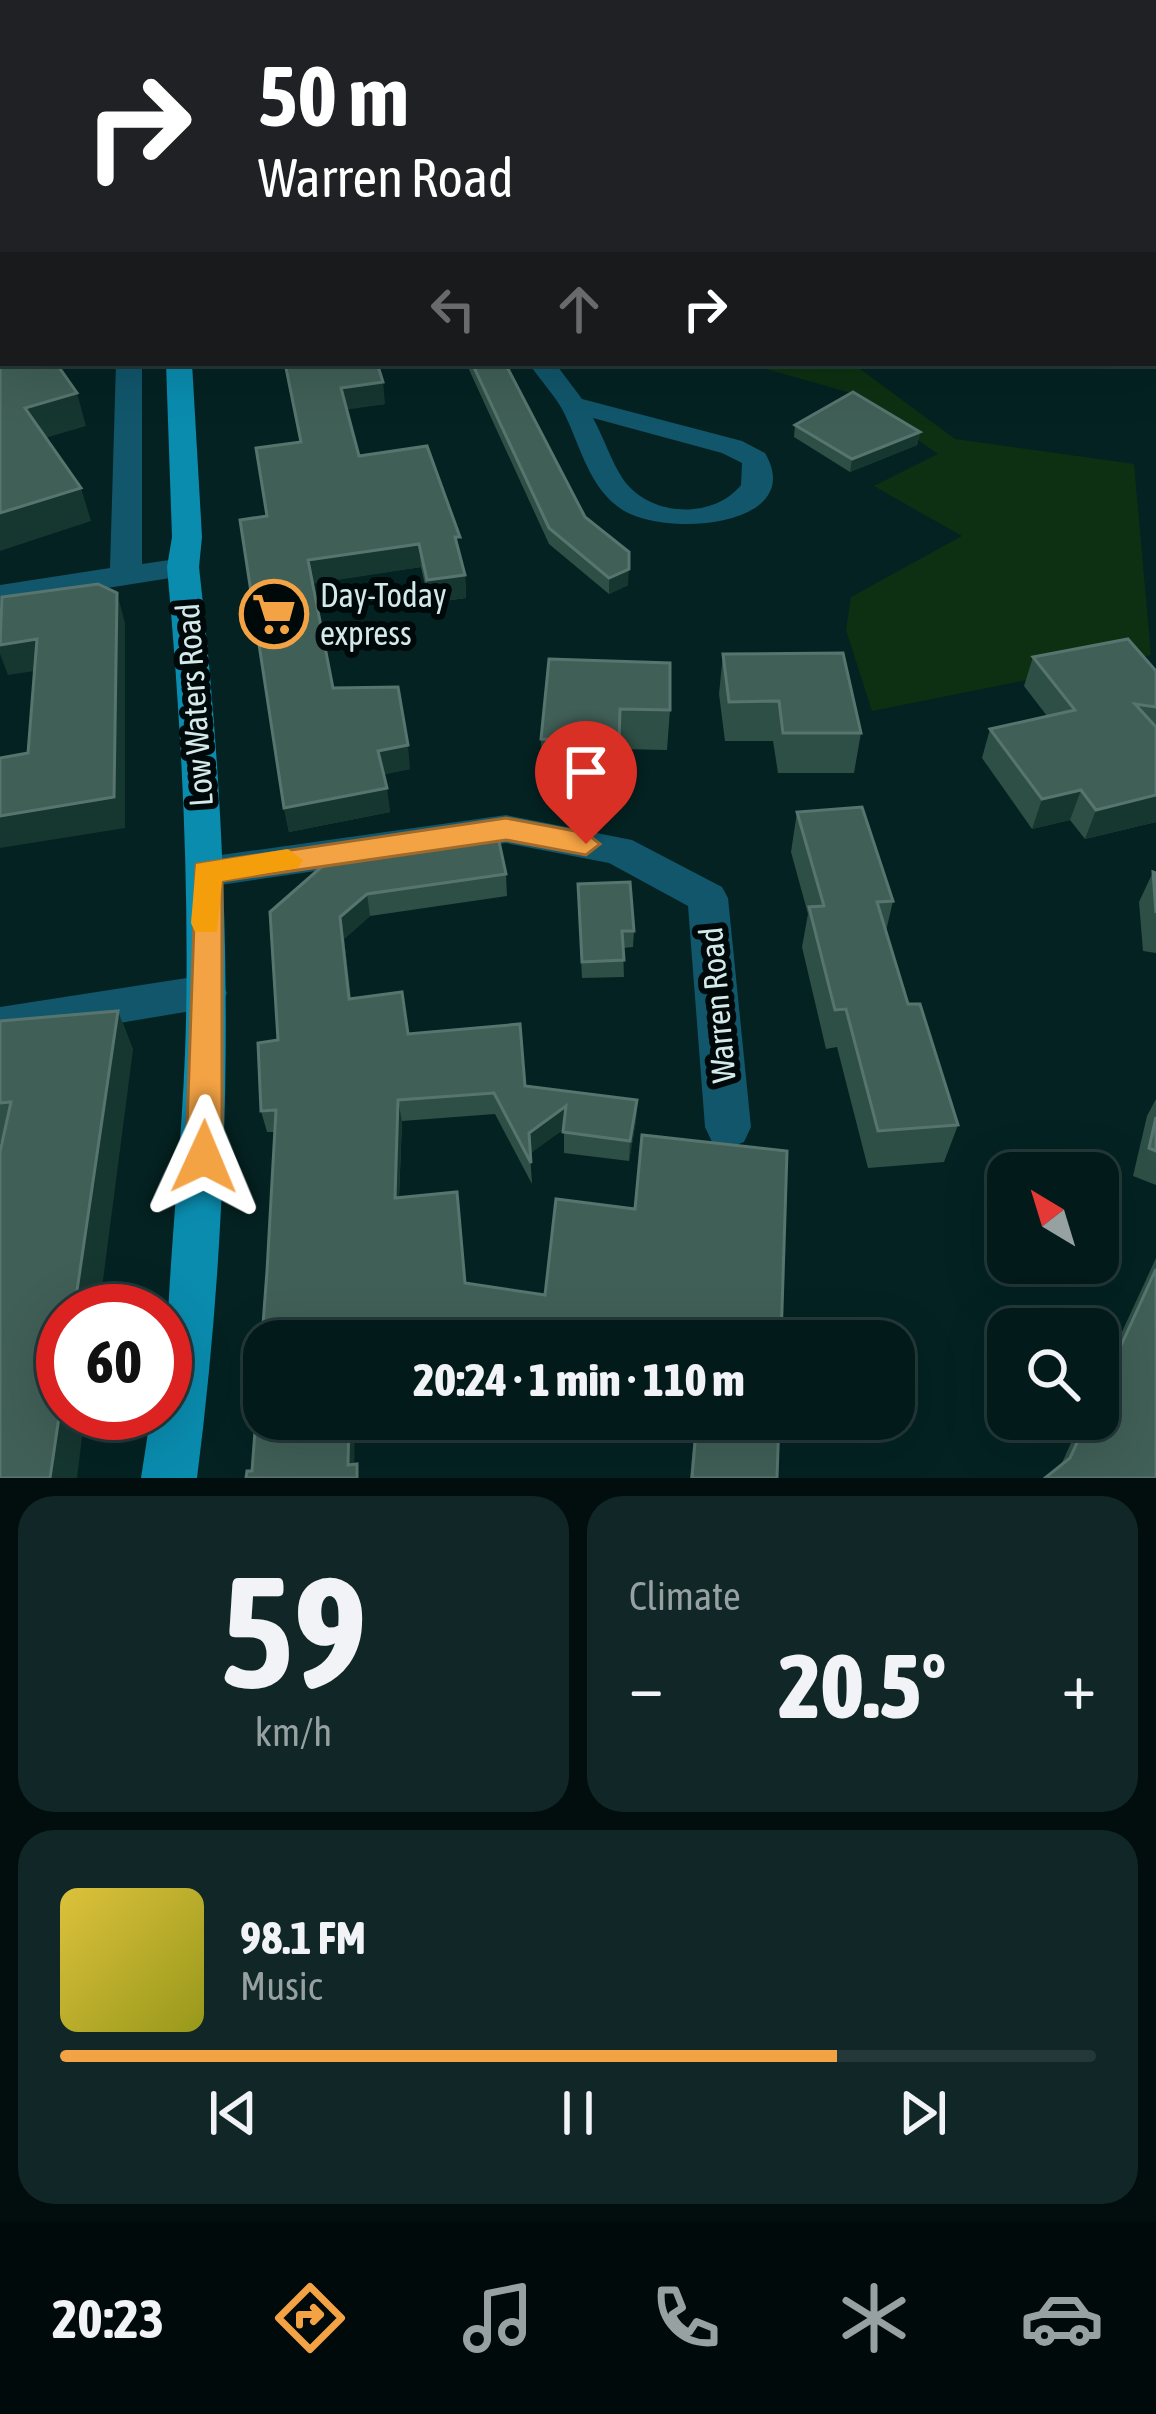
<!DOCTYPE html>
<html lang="en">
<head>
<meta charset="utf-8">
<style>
	:root { --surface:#031a1a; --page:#112727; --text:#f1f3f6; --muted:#97a1a2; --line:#243839; --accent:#f4a344 }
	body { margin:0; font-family:"Asap Condensed",sans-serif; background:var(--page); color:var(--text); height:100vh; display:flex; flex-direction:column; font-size:45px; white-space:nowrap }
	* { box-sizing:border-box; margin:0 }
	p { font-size:39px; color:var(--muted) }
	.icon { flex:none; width:66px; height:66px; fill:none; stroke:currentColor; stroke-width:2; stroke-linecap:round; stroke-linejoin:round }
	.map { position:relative; height:1478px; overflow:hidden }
	.details { display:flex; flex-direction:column; gap:18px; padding:18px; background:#020e0e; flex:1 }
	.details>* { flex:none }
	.banner { position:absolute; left:0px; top:0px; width:1158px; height:366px; box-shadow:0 12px 48px #0002,0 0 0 3px var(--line); background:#202124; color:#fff; overflow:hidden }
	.needle { width:78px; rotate:322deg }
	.buttons { position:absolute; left:987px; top:1152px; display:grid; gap:24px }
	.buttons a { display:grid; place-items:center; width:132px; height:132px; border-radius:24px; background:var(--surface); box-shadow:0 12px 48px #0002,0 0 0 3px var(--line); font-size:60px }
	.speed { position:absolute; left:36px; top:1284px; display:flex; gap:24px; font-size:60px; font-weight:700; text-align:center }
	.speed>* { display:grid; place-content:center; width:156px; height:156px; border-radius:50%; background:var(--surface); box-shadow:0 12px 48px #0002,0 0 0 3px var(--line); line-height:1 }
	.speed .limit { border:18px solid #d22; background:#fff; color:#111 }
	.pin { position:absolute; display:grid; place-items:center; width:102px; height:102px; color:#fff; margin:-123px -51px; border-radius:50% 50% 50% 0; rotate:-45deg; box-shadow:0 0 12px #0007 }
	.pin .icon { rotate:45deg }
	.me { position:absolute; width:132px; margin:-66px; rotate:1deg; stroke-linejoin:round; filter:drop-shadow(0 0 9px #0008) }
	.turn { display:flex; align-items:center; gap:42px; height:252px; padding:0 60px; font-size:54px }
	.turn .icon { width:156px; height:156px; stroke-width:2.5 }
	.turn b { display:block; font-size:84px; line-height:102px }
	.lanes { display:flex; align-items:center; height:114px; padding:0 60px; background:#0003; justify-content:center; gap:60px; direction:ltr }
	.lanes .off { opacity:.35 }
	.big { font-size:90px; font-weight:800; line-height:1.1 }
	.details .card { flex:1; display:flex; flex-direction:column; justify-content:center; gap:18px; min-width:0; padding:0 42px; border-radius:36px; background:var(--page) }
	.details .dial { align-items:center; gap:0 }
	.dial b { font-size:156px; line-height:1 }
	.song { display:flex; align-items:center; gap:36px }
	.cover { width:144px; height:144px; border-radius:18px; background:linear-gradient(135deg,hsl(50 70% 55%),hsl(60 70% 35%)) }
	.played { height:12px; border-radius:6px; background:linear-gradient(90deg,var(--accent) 75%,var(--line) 75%) }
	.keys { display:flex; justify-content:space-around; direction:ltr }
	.heat { display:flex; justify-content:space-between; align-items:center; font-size:66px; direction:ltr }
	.details .tiles { flex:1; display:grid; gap:18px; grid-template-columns:1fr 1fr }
	.card:last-child { grid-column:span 2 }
	.trip { position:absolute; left:243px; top:1320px; width:672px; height:120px; border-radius:36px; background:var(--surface); box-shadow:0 12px 48px #0002,0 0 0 3px var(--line); font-weight:800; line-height:120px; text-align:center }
	.dock { display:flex; height:192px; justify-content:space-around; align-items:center; background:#010a0a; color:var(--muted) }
	.dock .icon { width:84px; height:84px }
	.dock .selected { color:var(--accent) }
	.dock b { font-size:54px; color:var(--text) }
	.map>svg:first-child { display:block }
	.green { fill:#0e3012 }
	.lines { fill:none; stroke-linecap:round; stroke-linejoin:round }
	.minor { fill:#11566b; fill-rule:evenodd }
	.primary { fill:#0a8caf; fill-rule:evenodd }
	.wall { fill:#2e4f45 }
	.shaded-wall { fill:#163630 }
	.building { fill:#405f57; stroke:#57756e; stroke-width:3 }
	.route { fill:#f4a344; stroke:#9f6a2c; stroke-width:3 }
	.slow { fill:#f59e0b }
	.labels { text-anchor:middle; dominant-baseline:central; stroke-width:12; stroke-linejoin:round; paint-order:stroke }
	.poi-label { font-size:33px; fill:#d4e9e9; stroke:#00090a; text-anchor:start }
	.street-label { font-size:33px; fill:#d4e9e9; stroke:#00090a }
</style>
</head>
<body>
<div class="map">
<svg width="1156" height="1478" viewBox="0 0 1156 1478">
	<rect width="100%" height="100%" fill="#042222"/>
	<!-- green -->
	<path class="green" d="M745,363h107l103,76 179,25 17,191 -279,56 -26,-81 5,-33 111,-61 -88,-50 64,-32 -87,-61z"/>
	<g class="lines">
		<!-- minor -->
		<g class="minor">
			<rect x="0" y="316" width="3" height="14"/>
			<path d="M116,363h26v201l41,-6 16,9 -16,9 -183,29v-20l110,-17z"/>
			<path d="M529,363h26l27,36 160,42 23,12c44,75 -106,87 -148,53 -30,-23 -38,-65 -55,-97 -9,-16 -23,-30 -33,-46zM593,418l129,35 20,10 -1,22c-28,35 -92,32 -118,-6 -12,-18 -19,-41 -30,-61z"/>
			<path d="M506,815l126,25 90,47 6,11 23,229 -7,15 -16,6 -16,-6 -7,-15 -17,-221 -79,-43 -103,-20 -299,44 -14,-4 -6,-11 6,-11 14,-4z"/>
			<path d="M206,975l15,5 6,13 -6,13 -221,37v-36z"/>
		</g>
		<!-- primary -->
		<g class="primary">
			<path d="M118,0h16l1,3h-16z"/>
			<path d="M166,363h26l10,174 -3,30c35,306 37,606 -2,911h-56l10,-65h14c0,-131 18,-260 21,-391 3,-152 -5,-303 -19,-455l5,-30z"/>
		</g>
	</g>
	<!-- wall -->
	<g class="wall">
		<rect x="166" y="0" width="386" height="3"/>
		<path d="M1106,0h50v24l-1,-21h-38z"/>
		<path d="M284,363l101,41 -39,5 13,47 102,104 4,15 1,23 -37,5 -8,-36 -109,16 21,105 77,81 -26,5 6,38 -101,20 -5,-24 -17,-292 33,-74z"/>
		<path d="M466,363h39l80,154 43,68 -19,9 -60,-50z"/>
		<path d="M795,425l125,7 -3,13 -67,27 -56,-35z"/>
		<path d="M723,654l138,79 -7,40h-76l-5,-32h-48l-6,-47z"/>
		<path d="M1033,657l123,14v151l-71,17 -15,-19 -38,9 -50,-71 8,-29 57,-13 -23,-30z"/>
		<path d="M549,659l121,51 -3,40 -48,-1 -1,32 -76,-2 -1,-40z"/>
		<path d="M797,812l96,89 -7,30 22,73 50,121 -14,37 -76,6 -31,-121 -11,2 -24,-102 6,-33 -17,-62z"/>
		<path d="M342,849l164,25 1,22 -137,20 -26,23 7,60 57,35 117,52 112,14 -1,21 -7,40 -65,-8v-24l-34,24 2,31 -37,-70 -93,7 -3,77 67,85 315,58h-517l-12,130 15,-200 8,-139h-8l-6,-21 17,-71z"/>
		<path d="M1153,872l3,1v80l-13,-2 -4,-49z"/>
		<path d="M578,900l56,31 -1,16 -10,1 1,29 -42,1z"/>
		<path d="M118,1011l15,39 -133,93v-122z"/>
		<path d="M1156,1099v86l-23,-9 14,-60z"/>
		<path d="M1156,1258v220l-95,-13 21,-46h16v-35z"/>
		<path d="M614,1419h165l-2,59h-87l4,-43 -80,-10z"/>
	</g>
	<!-- shaded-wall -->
	<g class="shaded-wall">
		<path d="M1002,0h67l-20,3h-68z"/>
		<path d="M3,164v18h-3v-17z"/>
		<path d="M383,382l2,22 -41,6 -3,-22z"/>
		<path d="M77,393l9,33 -51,15 -10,-33z"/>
		<path d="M920,432l-3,13 -67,27 2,-13z"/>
		<path d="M81,488l10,33 -91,30v-38z"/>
		<path d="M419,544l2,23 -109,17 -4,-24z"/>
		<path d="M629,569l-1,16 -19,9v-16z"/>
		<path d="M465,575l1,23 -37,5 -2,-23z"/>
		<path d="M117,593l8,30v205l-125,20v-32z"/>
		<path d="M37,639l11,30 -40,6 -8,-21v-9z"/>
		<path d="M408,745l2,24 -28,6 -4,-24z"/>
		<path d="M387,788l3,24 -101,20 -5,-24z"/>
		<path d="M1081,790l-11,30 -38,9 10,-30z"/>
		<path d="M1156,795v27l-71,17 11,-29z"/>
		<path d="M367,894l3,22 -26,23 10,82 -14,-104z"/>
		<path d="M118,1011l15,39 -34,261h-25z"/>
		<path d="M398,1100l4,21 -4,97 -3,-20z"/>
		<path d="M637,1100l-1,21 -7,40 1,-20z"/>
		<path d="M566,1106v21l-36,27 -1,-21z"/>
		<path d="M63,1390v23h22l-8,65h-27z"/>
		<path d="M349,1419h6l-1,59 -6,-13z"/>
	</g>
	<!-- building -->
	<g class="building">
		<path d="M0,0h87l1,3h-85v161l-3,1v-19l3,-14h-3v-82h2v-16h-2z"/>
		<path d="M166,0h305l1,3h-306z"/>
		<path d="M787,0h215l-21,3h-189z"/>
		<path d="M1133,0h23v12l-1,-9h-16z"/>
		<path d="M3,352v11h53l21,30 -52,15 56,80 -81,25v-160z"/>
		<path d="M285,363h92l6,19 -42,6 18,68 68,-10 33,91h-5l10,38 -38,5 -8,-36 -111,16 25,128 65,-1 10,58 -30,6 9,37 -103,20 -44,-288 27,-4 -11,-68 45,-6z"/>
		<path d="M472,363h33l80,154 44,35v17l-20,9 -60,-50z"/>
		<path d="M853,392l67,40 -68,27 -57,-34z"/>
		<path d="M98,584l19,9 -3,204 -114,19v-58l28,-5 9,-114 -37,6 2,-48z"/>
		<path d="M1128,639l28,32v36l-21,-3 21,23v68l-60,15 -15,-20 -39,9 -52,-70 85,-19 -42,-53z"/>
		<path d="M843,653l18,80h-78l-4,-32 -50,1 -6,-48z"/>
		<path d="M549,659l121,4v47l-50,-1 -1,33 -78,-3z"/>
		<path d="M862,807l31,94 -16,1 31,102h12l38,121 -80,6 -32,-122 -11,1 -26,-103 15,-1 -27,-94z"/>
		<path d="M497,832l9,42 -139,20 -27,23 9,82 53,-7 6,42 112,-10 5,62 112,14 -7,41 -67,-9 3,-26 -37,27 2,30 -37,-70 -96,7 -3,98 62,-6 8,91 80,12 11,-96 79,10 7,-74 145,16 -6,190h-398l-32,-6v6h-87v78h85l-1,46 9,-1v14h-111l1,-7h5l15,-200 9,-161 -15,1 -3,-68 20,-3 -8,-128 72,-63z"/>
		<path d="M1153,872l3,1v40z"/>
		<path d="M630,882l4,49h-12l2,29 -42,2 -4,-78z"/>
		<path d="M118,1011l-44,300h-11v79l-13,88h-50v-326l11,-50 -11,1v-82z"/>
		<path d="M1156,1117v34l-7,-3z"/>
		<path d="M1156,1269v209h-111l25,-20 18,-39h10v-23z"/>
		<path d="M697,1419h82l-2,59h-85z"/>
	</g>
	<!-- route -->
	<path class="route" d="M506,818l80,15 14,11 -14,11 -80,-15 -284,41v276l-5,12 -13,5 -12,-5 -6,-12 10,-293z"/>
	<!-- slow -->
	<path class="slow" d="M288,849l15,11 -5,8 -76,13 -5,51h-22l-4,-9 5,-59z"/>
	<!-- icons -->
	<defs>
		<g id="supermarket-ring" transform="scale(3.45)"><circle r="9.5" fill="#00090a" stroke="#f4a344" stroke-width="1.5"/><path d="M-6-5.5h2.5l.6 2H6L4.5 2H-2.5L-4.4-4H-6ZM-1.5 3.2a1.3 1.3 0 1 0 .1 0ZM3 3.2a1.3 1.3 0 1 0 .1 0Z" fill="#f4a344"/></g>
	</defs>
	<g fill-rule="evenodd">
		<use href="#supermarket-ring" x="274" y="614"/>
	</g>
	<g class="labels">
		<!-- poi labels -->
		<g class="poi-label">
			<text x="320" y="595">Day-Today<tspan x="320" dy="38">express</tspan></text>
		</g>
		<!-- street labels -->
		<g class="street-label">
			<text transform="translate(194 705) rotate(-94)">Low Waters Road</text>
			<text transform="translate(717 1005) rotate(-95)">Warren Road</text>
		</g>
	</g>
</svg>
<div class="buttons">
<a><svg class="needle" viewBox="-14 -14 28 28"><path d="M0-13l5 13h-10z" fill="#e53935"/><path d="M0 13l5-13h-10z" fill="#97a1a2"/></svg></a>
<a><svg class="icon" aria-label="search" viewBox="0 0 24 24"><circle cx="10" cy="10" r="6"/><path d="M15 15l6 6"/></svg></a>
</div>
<div class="speed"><div class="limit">60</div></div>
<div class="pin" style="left:586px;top:844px;background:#d93025"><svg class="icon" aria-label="arrive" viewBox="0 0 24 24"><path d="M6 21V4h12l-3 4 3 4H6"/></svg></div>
<svg class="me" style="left:204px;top:1157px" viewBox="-20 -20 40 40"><path d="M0-17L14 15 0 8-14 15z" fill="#f4a344" stroke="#fff" stroke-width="4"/></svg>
<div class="trip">20:24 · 1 min · 110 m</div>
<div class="banner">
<div class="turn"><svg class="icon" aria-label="right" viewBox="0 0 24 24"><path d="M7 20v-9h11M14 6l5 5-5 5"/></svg><div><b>50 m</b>Warren Road</div></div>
<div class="lanes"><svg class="icon off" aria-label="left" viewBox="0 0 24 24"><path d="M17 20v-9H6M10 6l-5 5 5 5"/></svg><svg class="icon off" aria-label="ahead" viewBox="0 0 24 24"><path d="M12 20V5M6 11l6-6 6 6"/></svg><svg class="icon" aria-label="right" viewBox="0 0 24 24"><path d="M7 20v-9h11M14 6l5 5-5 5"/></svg></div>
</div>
</div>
<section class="details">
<div class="tiles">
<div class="card dial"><b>59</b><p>km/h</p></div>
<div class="card"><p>Climate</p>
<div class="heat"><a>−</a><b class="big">20.5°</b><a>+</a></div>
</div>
<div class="card">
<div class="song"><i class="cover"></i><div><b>98.1 FM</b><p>Music</p></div></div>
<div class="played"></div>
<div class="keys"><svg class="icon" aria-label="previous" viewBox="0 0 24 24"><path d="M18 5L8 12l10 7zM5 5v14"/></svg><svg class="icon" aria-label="pause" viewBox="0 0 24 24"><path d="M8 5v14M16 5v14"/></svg><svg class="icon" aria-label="next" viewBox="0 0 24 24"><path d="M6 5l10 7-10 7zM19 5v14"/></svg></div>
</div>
</div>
</section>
<nav class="dock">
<b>20:23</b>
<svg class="icon selected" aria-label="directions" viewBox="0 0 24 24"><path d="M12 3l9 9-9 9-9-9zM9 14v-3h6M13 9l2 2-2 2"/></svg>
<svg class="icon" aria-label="music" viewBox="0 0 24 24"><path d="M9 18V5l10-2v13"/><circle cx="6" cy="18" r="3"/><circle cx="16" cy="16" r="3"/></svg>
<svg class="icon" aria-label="phone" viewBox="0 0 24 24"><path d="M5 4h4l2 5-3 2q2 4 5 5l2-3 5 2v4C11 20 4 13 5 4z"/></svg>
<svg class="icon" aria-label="climate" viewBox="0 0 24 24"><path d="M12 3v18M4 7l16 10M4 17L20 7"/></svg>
<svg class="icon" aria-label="car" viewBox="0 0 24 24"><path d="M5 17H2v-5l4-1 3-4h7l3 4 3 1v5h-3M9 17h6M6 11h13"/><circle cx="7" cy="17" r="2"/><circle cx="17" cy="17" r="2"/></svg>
</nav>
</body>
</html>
